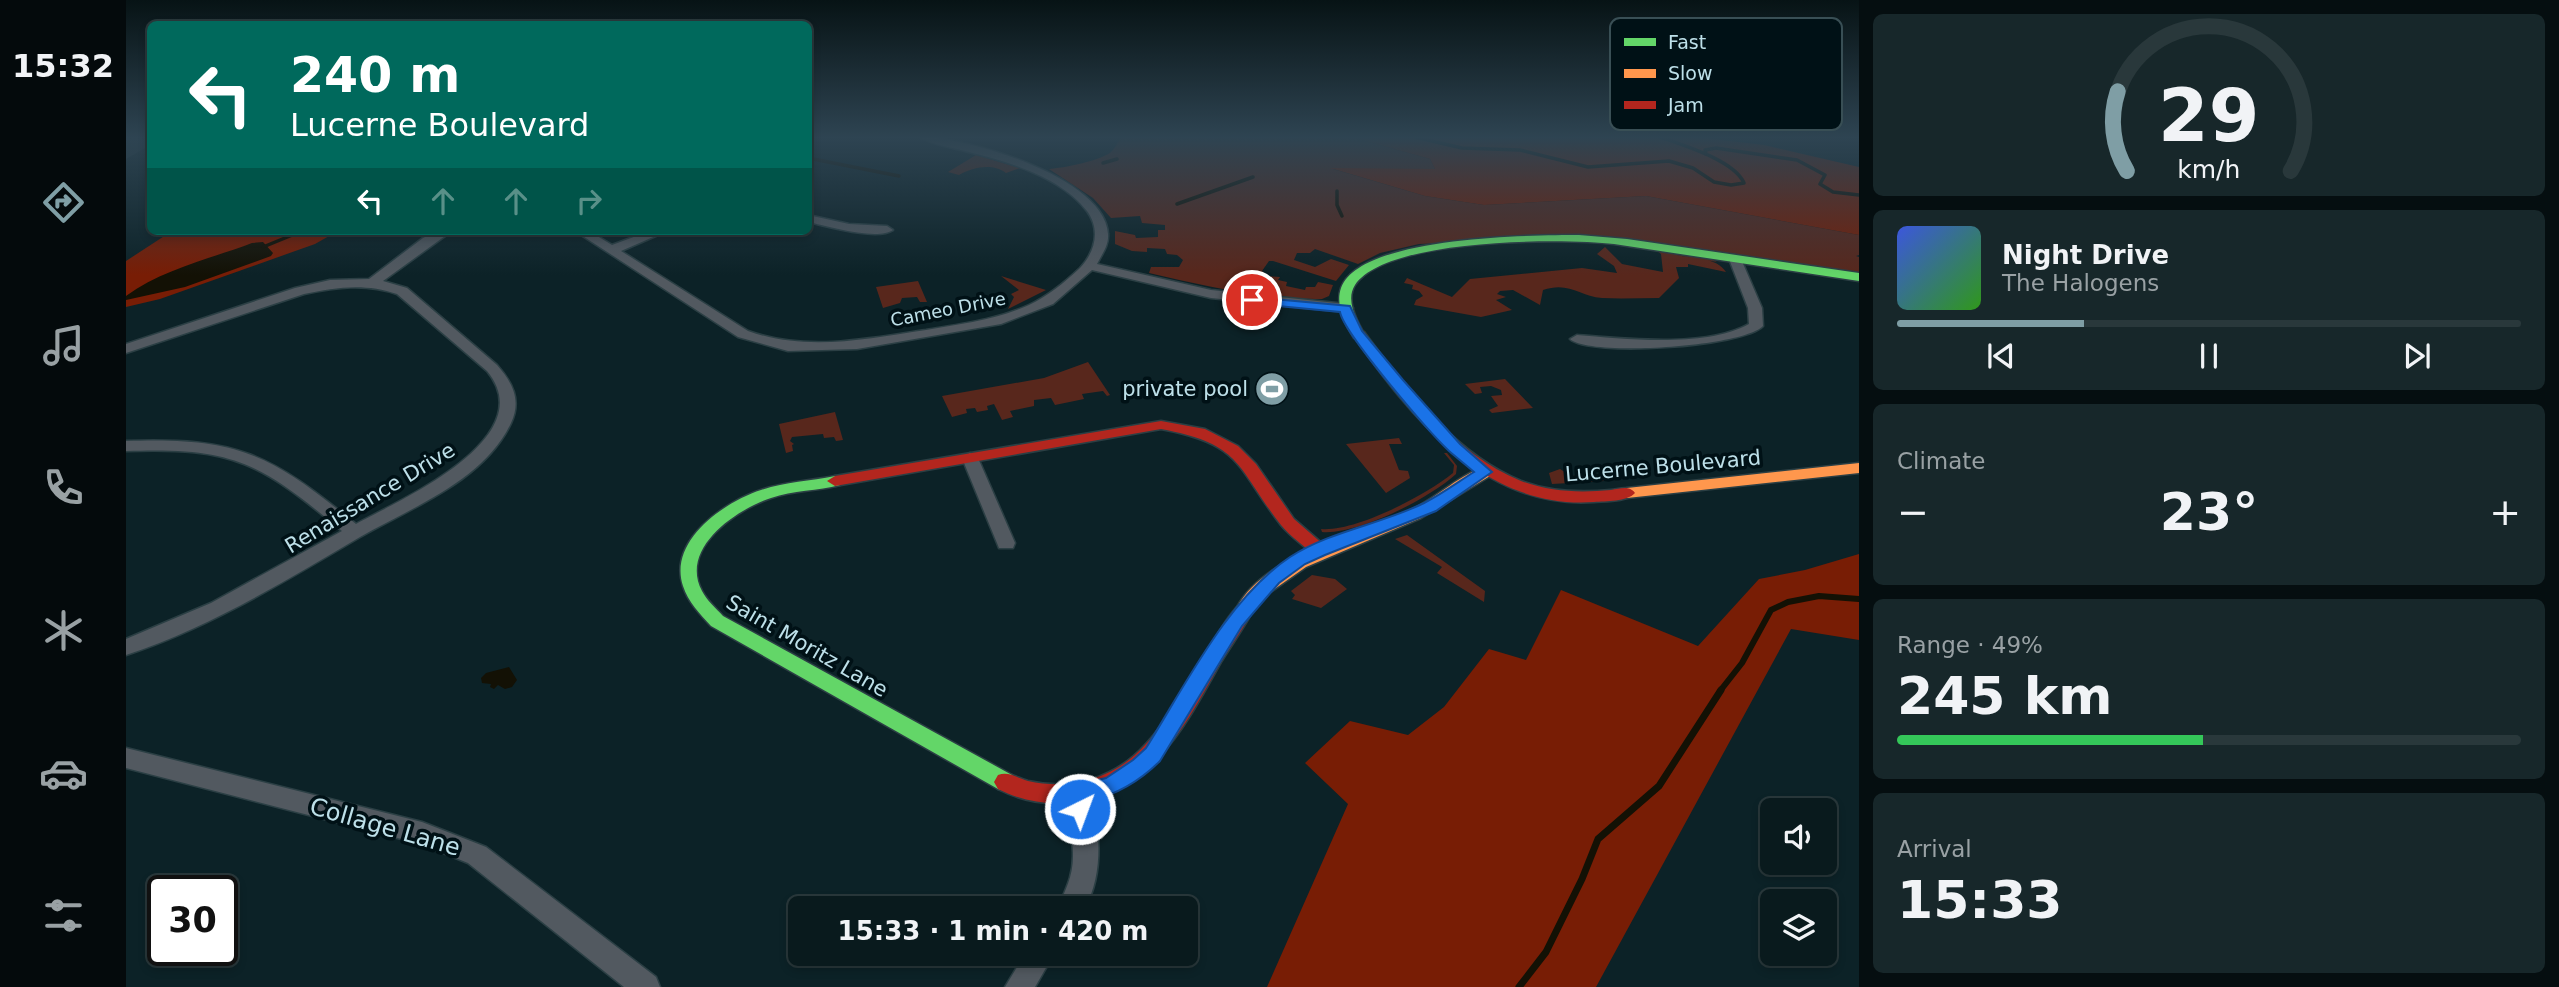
<!DOCTYPE html>
<html lang="en">
<head>
<meta charset="utf-8">
<style>
	:root { --surface:#091a1d; --page:#17272a; --text:#f1f3f6; --muted:#99a1a4; --line:#29383b; --accent:#7f9ea5 }
	body { margin:0; font-family:"DejaVu Sans",sans-serif; background:var(--page); color:var(--text); height:100vh; display:flex; flex-direction:column; font-size:26px; white-space:nowrap }
	* { box-sizing:border-box; margin:0 }
	p { font-size:23px; color:var(--muted) }
	.icon { flex:none; width:38px; height:38px; fill:none; stroke:currentColor; stroke-width:2; stroke-linecap:round; stroke-linejoin:round }
	.map { position:relative; flex:1; overflow:hidden }
	.details { display:flex; flex-direction:column; gap:14px; padding:14px; background:#050e10; width:700px }
	.details>* { flex:none }
	.top-card { position:absolute; left:21px; top:21px; width:665px; height:214px; border-radius:10px; box-shadow:0 4px 10px #0003,0 0 0 2px var(--line); background:#00695c; color:#fff; overflow:hidden }
	.fabs { position:absolute; left:1634px; top:798px; display:grid; gap:14px }
	.fabs a { display:grid; place-items:center; width:77px; height:77px; border-radius:10px; background:var(--surface); box-shadow:0 4px 10px #0003,0 0 0 2px var(--line); font-size:35px }
	.speed { position:absolute; left:21px; top:875px; display:flex; gap:14px; font-size:35px; font-weight:700; text-align:center }
	.speed>* { display:grid; place-content:center; width:91px; height:91px; border-radius:50%; background:var(--surface); box-shadow:0 4px 10px #0003,0 0 0 2px var(--line); line-height:1 }
	.speed .limit { border:4px solid #111; border-radius:10px; background:#fff; color:#111 }
	.pin { position:absolute; display:grid; place-items:center; width:60px; height:60px; color:#fff; margin:-30px; border:4px solid #fff; border-radius:50%; box-shadow:0 2px 7px #0007 }
	.me { position:absolute; width:77px; margin:-38px; rotate:42deg; stroke-linejoin:round; filter:drop-shadow(0 0 5px #0008) }
	.turn { display:flex; align-items:center; gap:24px; height:147px; padding:0 28px; font-size:32px }
	.turn .icon { width:91px; height:91px; stroke-width:2.5 }
	.turn b { display:block; font-size:49px; line-height:60px }
	.lanes { display:flex; align-items:center; height:66px; padding:0 28px; background:#0003; justify-content:center; gap:35px; direction:ltr }
	.lanes .off { opacity:.35 }
	.big { font-size:52px; font-weight:700; line-height:1.1 }
	.details .widget { flex:1; display:flex; flex-direction:column; justify-content:center; gap:10px; min-width:0; padding:0 24px; border-radius:10px; background:var(--page) }
	.details .dial { align-items:center; gap:0 }
	.dial svg { height:182px; overflow:visible; fill:none; stroke:var(--line); stroke-width:7; stroke-linecap:round; text-anchor:middle }
	.dial text { fill:var(--text); stroke:none }
	.song { display:flex; align-items:center; gap:21px }
	.cover { width:84px; height:84px; border-radius:10px; background:linear-gradient(135deg,hsl(230 70% 55%),hsl(110 70% 35%)) }
	.played { height:7px; border-radius:4px; background:linear-gradient(90deg,var(--accent) 30%,var(--line) 30%) }
	.keys { display:flex; justify-content:space-around; direction:ltr }
	.heat { display:flex; justify-content:space-between; align-items:center; font-size:38px; direction:ltr }
	.charge { height:10px; border-radius:5px; background:linear-gradient(90deg,#34c759 49%,var(--line) 0) }
	.trip { position:absolute; left:662px; top:896px; width:410px; height:70px; border-radius:10px; background:var(--surface); box-shadow:0 4px 10px #0003,0 0 0 2px var(--line); font-weight:700; line-height:70px; text-align:center }
	main { display:flex; flex:1; min-height:0 }
	.menu { display:flex; flex-direction:column; width:126px; justify-content:space-around; align-items:center; background:#040a0c; color:var(--muted) }
	.menu .icon { width:49px; height:49px }
	.menu .on { color:var(--accent) }
	.menu b { font-size:32px; color:var(--text) }
	.map>svg:first-child { display:block }
	.green { fill:#58271c }
	.forest { fill:#781d05 }
	.water { fill:#131105 }
	.lines { fill:none; stroke-linecap:round; stroke-linejoin:round }
	.stream-far2 { stroke:#131105; stroke-width:3.5 }
	.stream-far1 { stroke:#131105; stroke-width:6 }
	.stream { stroke:#131105; stroke-width:7 }
	.street-casing { stroke:#2b3f44; stroke-width:3 }
	.fast-casing { stroke:#2b3f44; stroke-width:3 }
	.slow-casing { stroke:#2b3f44; stroke-width:3 }
	.jam-casing { stroke:#2b3f44; stroke-width:3 }
	.street { fill:#525960; fill-rule:evenodd }
	.fast { fill:#63d668; fill-rule:evenodd }
	.slow { fill:#ff974d; fill-rule:evenodd }
	.jam { fill:#b3261e; fill-rule:evenodd }
	.shaded-wall { fill:#20333a }
	.route { fill:#1a73e8; stroke:#114b97; stroke-width:2 }
	.labels { text-anchor:middle; dominant-baseline:central; stroke-width:7; stroke-linejoin:round; paint-order:stroke }
	.far-street-label { font-size:18px; fill:#bde0e9; stroke:#001116 }
	.poi-label { font-size:21px; fill:#bde0e9; stroke:#001116; text-anchor:end }
	.street-label { font-size:21px; fill:#bde0e9; stroke:#001116 }
	.near-street-label { font-size:24px; fill:#bde0e9; stroke:#001116 }
	.key { fill:#001116; stroke:#394f55; stroke-width:2 }
	.key-label { font-size:19px; fill:#bde0e9 }
</style>
</head>
<body>
<main>
<nav class="menu">
<b>15:32</b>
<svg class="icon on" aria-label="directions" viewBox="0 0 24 24"><path d="M12 3l9 9-9 9-9-9zM9 14v-3h6M13 9l2 2-2 2"/></svg>
<svg class="icon" aria-label="music" viewBox="0 0 24 24"><path d="M9 18V5l10-2v13"/><circle cx="6" cy="18" r="3"/><circle cx="16" cy="16" r="3"/></svg>
<svg class="icon" aria-label="phone" viewBox="0 0 24 24"><path d="M5 4h4l2 5-3 2q2 4 5 5l2-3 5 2v4C11 20 4 13 5 4z"/></svg>
<svg class="icon" aria-label="climate" viewBox="0 0 24 24"><path d="M12 3v18M4 7l16 10M4 17L20 7"/></svg>
<svg class="icon" aria-label="car" viewBox="0 0 24 24"><path d="M5 17H2v-5l4-1 3-4h7l3 4 3 1v5h-3M9 17h6M6 11h13"/><circle cx="7" cy="17" r="2"/><circle cx="17" cy="17" r="2"/></svg>
<svg class="icon" aria-label="filters" viewBox="0 0 24 24"><path d="M4 7h16M4 17h16"/><circle cx="9" cy="7" r="2"/><circle cx="15" cy="17" r="2"/></svg>
</nav>
<div class="map">
<svg width="1733" height="987" viewBox="0 0 1733 987">
	<rect width="100%" height="100%" fill="#0c2227"/>
	<!-- green -->
	<g class="green">
		<path d="M995,137h230l79,22 5,10h-102l92,27 59,9 162,-9 213,39v20l-3,1 3,1v17l-252,-38 -188,8 -39,9 -22,11 -43,-15 -5,4h-13l-3,7 21,7 16,-8 18,6 -13,16 -63,-20h-4l-7,10 5,5 13,1 -2,3 9,2 -1,4 19,4 1,-3h9l3,-5 15,3 -4,11 -7,3c-57,1 -117,-13 -173,-26l2,-6h28l4,-7 -6,-5 -10,-1 -2,-5 -18,-1v4l-15,-1 -17,-7v-13l20,4 1,3 22,-1v-7h7v-5l-23,-2 -2,-7 -29,2 -18,-20 -44,-29c14,-1 51,-8 62,-17 4,-4 7,-10 10,-15z"/>
		<path d="M850,155l44,13 -14,5c-13,-10 -33,-6 -47,2l-11,-3z"/>
		<path d="M1479,247l17,17 41,8 -2,-18 -5,-4 56,9 5,3 -40,-7c15,4 40,2 49,17l-38,-8v3h-12l3,11 -20,20c-19,0 -38,1 -57,0 -23,-2 -33,-17 -59,-8l-3,15 -27,-15 -13,1 -3,3 9,3 -10,3 16,10 -31,7 -67,-12 2,-5 7,-4 -4,-5 -7,-2 1,-4 -9,-2 3,-5 45,19 18,-18 112,-11 35,5 -3,-7 -17,-12z"/>
		<path d="M875,276l45,14 -38,19 6,-12 -3,-3 8,-4z"/>
		<path d="M792,281l9,21h-7l-3,-5 -15,1 -2,5 -17,5 -7,-21z"/>
		<path d="M962,362l22,33 -3,1 -4,-5 -21,3 2,5 -29,6 -4,-7 -17,2v6l-24,5 3,6 -11,3 -8,-16 -7,2 1,4 -11,2 -2,-4 -9,1 1,4 -15,4 -10,-21 102,-18z"/>
		<path d="M1379,379l28,29 -41,5 -3,-3 9,-4 -7,-10 11,-1 -1,-5 -10,-4 -11,1 2,6 -7,1 -10,-10z"/>
		<path d="M709,412l8,28 -7,1 -2,-4 -10,1 -1,-4 -31,3 -2,4 4,3 -2,1 1,6 -7,2 -7,-29z"/>
		<path d="M1273,438l3,6h-13l10,26 9,1 2,7 -24,15 -40,-49z"/>
		<path d="M1318,453h3l10,13 -1,8c-26,24 -98,61 -134,58l-1,-3c35,3 105,-34 132,-56l1,-8z"/>
		<path d="M1434,469l11,7 26,-2 7,7 -52,3 -3,-11z"/>
		<path d="M1281,535l78,56 -1,11 -47,-29 5,-6 -47,-28z"/>
		<path d="M1186,575l23,4 12,10 -26,19 -29,-9 3,-4 -4,-4z"/>
	</g>
	<!-- forest -->
	<g class="forest">
		<path d="M1225,137h345l68,8 95,22v68l-213,-39 -162,9 -59,-9 -95,-28 105,1 -5,-10z"/>
		<path d="M46,231h166l-23,13 -155,55 -34,8v-46z"/>
		<path d="M1733,554v86l-68,-11 -195,358h-329l81,-183 -43,-41 45,-42 58,14 36,-28 45,-58 37,11 35,-70 137,56 61,-67 46,-9z"/>
	</g>
	<!-- water -->
	<g class="water">
		<path d="M137,242l10,11 -2,3 -86,31 -59,13v-4c37,-27 84,-37 126,-53z"/>
		<path d="M383,667l8,13 -5,7 -7,2 -7,-4 -4,4 -4,-2 1,-3 -9,-1 -1,-5 5,-5z"/>
	</g>
	<g class="lines">
		<!-- stream-far2 -->
		<g class="stream-far2">
			<path d="M1289,137l47,11 58,2 68,17 81,-6 24,7 21,14 17,3 13,-2c-10,-23 -62,-38 -84,-46"/>
			<path d="M1580,154l-1,-4 11,-2 81,12 28,15 -5,9 13,8 26,3"/>
			<path d="M682,158l91,18"/>
			<path d="M977,163l14,-4"/>
			<path d="M1211,191v14l5,11"/>
			<path d="M1051,204l76,-27"/>
			<path d="M137,247l39,-16"/>
		</g>
		<!-- stream-far1 -->
		<path class="stream-far1" d="M1594,691l22,-28 29,-53 17,-8 31,-6 40,3"/>
		<!-- stream -->
		<path class="stream" d="M1393,987l27,-35 36,-73 16,-40 61,-53 62,-96"/>
		<!-- street casing -->
		<g class="street-casing">
			<g id="street">
				<path d="M794,137c46,0 185,40 188,97 1,11 -6,20 -11,30l114,26 135,14 7,4 -7,4 -135,-14 -119,-28 -39,34 -52,20 -144,25 -69,2 -50,-14 -163,-106h14l23,14 38,-14h17l-46,20 127,80c59,21 117,8 178,-1 35,-6 70,-10 103,-25 19,-9 35,-22 51,-37 15,-16 21,-38 7,-57 -27,-35 -81,-50 -122,-60 -14,-4 -33,-6 -45,-14z"/>
				<path d="M682,215l41,9 38,2 6,4c-16,11 -66,-4 -85,-8z"/>
				<path d="M311,231h15l-69,50 24,7 90,77c15,17 25,35 14,58 -27,58 -99,84 -151,114 -75,44 -151,91 -234,118v-16l85,-36 131,-72c-82,-68 -107,-84 -216,-80v-10c112,-4 144,13 230,83 44,-24 187,-86 131,-153l-90,-77c-31,-11 -61,-7 -93,0l-178,59v-9l169,-56 35,-8 39,-1 54,-41z"/>
				<path d="M1609,255l6,4 21,49 1,18c-20,21 -174,31 -193,13l7,-4c48,4 129,13 172,-11l-1,-16 -19,-49z"/>
				<path d="M844,453l8,5 37,85 -2,5h-14l-2,-5 -35,-85z"/>
				<path d="M0,748l296,74 64,25 170,130 4,10h-36l-156,-124 -47,-19 -295,-76z"/>
				<path d="M951,783l8,3c17,37 19,87 0,122h-27c7,-18 15,-31 15,-52 1,-19 -12,-54 -4,-70z"/>
				<path d="M899,954h29l-19,33h-30z"/>
			</g>
		</g>
		<!-- fast casing -->
		<g class="fast-casing">
			<g id="fast">
				<path d="M1453,235l48,4 232,34v8l-245,-37c-52,-6 -228,-6 -259,41 -10,15 2,37 10,50l-1,3h-10c-9,-14 -19,-33 -13,-50 19,-52 190,-53 238,-53z"/>
				<path d="M709,476l5,1 3,4 -3,4c-22,6 -47,5 -69,13 -34,11 -92,50 -69,93 5,10 14,17 21,25l289,159 4,7 -4,7 -7,2 -7,-2 -287,-163c-11,-12 -23,-24 -28,-40 -15,-45 41,-84 78,-96 24,-8 49,-9 74,-14z"/>
			</g>
		</g>
		<!-- slow casing -->
		<g class="slow-casing">
			<g id="slow">
				<path d="M1733,463v10l-232,25 -8,-5 8,-5z"/>
				<path d="M1359,467l5,1 3,4 -3,4 -69,42 -115,49 -37,26 -17,19 -6,2 -6,-2 -3,-5c30,-55 125,-72 178,-99 22,-11 47,-35 70,-41z"/>
			</g>
		</g>
		<!-- jam casing -->
		<g class="jam-casing">
			<g id="jam">
				<path d="M1233,331l5,1c43,57 89,121 157,149 29,11 59,12 90,9 9,-1 18,-5 24,3 -8,9 -29,8 -41,9 -110,8 -184,-86 -241,-167z"/>
				<path d="M1035,421l44,8 33,17 18,18 38,55 31,27 2,4 -2,4h-12c-10,-9 -23,-18 -32,-29 -45,-58 -38,-81 -120,-96l-326,57 -8,-5 8,-5z"/>
				<path d="M1120,600l6,2 3,5c-10,19 -23,37 -34,55 -35,62 -67,128 -145,140 -27,4 -54,-1 -78,-13l-4,-7 4,-7c11,-4 19,3 30,6 44,10 87,-3 117,-36 15,-16 27,-34 39,-52 11,-18 46,-88 62,-93z"/>
			</g>
		</g>
		<!-- street -->
		<use href="#street" class="street"/>
		<!-- fast -->
		<use href="#fast" class="fast"/>
		<!-- slow -->
		<use href="#slow" class="slow"/>
		<!-- jam -->
		<use href="#jam" class="jam"/>
	</g>
	<!-- shaded-wall -->
	<path class="shaded-wall" d="M0,137h15l6,10 -21,12z"/>
	<!-- sky -->
	<linearGradient id="sky" x2="0" y2="1"><stop stop-color="#071315"/><stop offset="0.5" stop-color="#2e4452"/><stop offset="1" stop-color="#2e4452" stop-opacity="0"/></linearGradient>
	<rect width="1733" height="275" fill="url(#sky)"/>
	<!-- route -->
	<path class="route" d="M1126,297l98,9 12,25 41,49 57,64 32,28 -56,39 -111,44 -20,9 -26,19 -37,43 -82,135c-20,20 -42,33 -70,40l1,8 -3,7 -8,3 -7,-3c-5,-10 -8,-19 -3,-29l36,-9 27,-18 13,-12c39,-62 82,-150 144,-191 40,-26 92,-33 134,-54 18,-9 34,-21 50,-31 -8,-7 -17,-14 -25,-21 -20,-19 -105,-117 -109,-139l-92,-9 -2,-3z"/>
	<!-- icons -->
	<defs>
		<g id="stadium-disc" transform="scale(1.75)"><circle r="9.5" fill="#7f9ea5" stroke="#001116"/><path d="M0-5a6.5 5 0 1 0 0 10a6.5 5 0 1 0 0-10ZM-3.5-1.8h7v3.6h-7Z" fill="#fff"/></g>
	</defs>
	<g fill-rule="evenodd">
		<use href="#stadium-disc" x="1146" y="389"/>
	</g>
	<g class="labels">
		<!-- far-street labels -->
		<g class="far-street-label">
			<text transform="translate(822 309) rotate(-11)">Cameo Drive</text>
		</g>
		<!-- poi labels -->
		<g class="poi-label">
			<text x="1122" y="389">private pool</text>
		</g>
		<!-- street labels -->
		<g class="street-label">
			<text transform="translate(1537 466) rotate(-5)">Lucerne Boulevard</text>
			<text transform="translate(244 498) rotate(-31)">Renaissance Drive</text>
			<text transform="translate(681 646) rotate(30)">Saint Moritz Lane</text>
		</g>
		<!-- near-street labels -->
		<g class="near-street-label">
			<text transform="translate(259 827) rotate(16)">Collage Lane</text>
		</g>
	</g>
	<!-- legend -->
	<rect x="1484" y="18" width="232" height="112" rx="10" class="key"/>
	<rect x="1498" y="38" width="32" height="8" fill="#63d668"/>
	<rect x="1498" y="69" width="32" height="9" fill="#ff974d"/>
	<rect x="1498" y="101" width="32" height="8" fill="#b3261e"/>
	<g class="key-label">
		<text x="1542" y="49">Fast</text>
		<text x="1542" y="80">Slow</text>
		<text x="1542" y="112">Jam</text>
	</g>
</svg>
<div class="fabs">
<a><svg class="icon" aria-label="sound" viewBox="0 0 24 24"><path d="M4 9h4l5-4v14l-5-4H4zM17 9q2 3 0 6"/></svg></a>
<a><svg class="icon" aria-label="layers" viewBox="0 0 24 24"><path d="M12 4l9 5-9 5-9-5zM3 14l9 5 9-5"/></svg></a>
</div>
<div class="speed"><div class="limit">30</div></div>
<div class="pin" style="left:1126px;top:300px;background:#d93025"><svg class="icon" aria-label="arrive" viewBox="0 0 24 24"><path d="M6 21V4h12l-3 4 3 4H6"/></svg></div>
<svg class="me" style="left:954px;top:809px" viewBox="-20 -20 40 40"><circle r="17" fill="#1a73e8" stroke="#fff" stroke-width="3"/><path d="M0-11L8 9 0 5-8 9z" fill="#fff"/></svg>
<div class="trip">15:33 · 1 min · 420 m</div>
<div class="top-card">
<div class="turn"><svg class="icon" aria-label="left" viewBox="0 0 24 24"><path d="M17 20v-9H6M10 6l-5 5 5 5"/></svg><div><b>240 m</b>Lucerne Boulevard</div></div>
<div class="lanes"><svg class="icon" aria-label="left" viewBox="0 0 24 24"><path d="M17 20v-9H6M10 6l-5 5 5 5"/></svg><svg class="icon off" aria-label="ahead" viewBox="0 0 24 24"><path d="M12 20V5M6 11l6-6 6 6"/></svg><svg class="icon off" aria-label="ahead" viewBox="0 0 24 24"><path d="M12 20V5M6 11l6-6 6 6"/></svg><svg class="icon off" aria-label="right" viewBox="0 0 24 24"><path d="M7 20v-9h11M14 6l5 5-5 5"/></svg></div>
</div>
</div>
<section class="details">
<div class="widget dial"><svg viewBox="0 0 100 80">
<path d="M14 69A42 42 0 1 1 86 69"/>
<path d="M14 69A42 42 0 0 1 10 34" stroke="#7f9ea5"/>
<text x="50" y="56" font-size="32" font-weight="700">29</text>
<text x="50" y="72" font-size="11">km/h</text>
</svg></div>
<div class="widget">
<div class="song"><i class="cover"></i><div><b>Night Drive</b><p>The Halogens</p></div></div>
<div class="played"></div>
<div class="keys"><svg class="icon" aria-label="previous" viewBox="0 0 24 24"><path d="M18 5L8 12l10 7zM5 5v14"/></svg><svg class="icon" aria-label="pause" viewBox="0 0 24 24"><path d="M8 5v14M16 5v14"/></svg><svg class="icon" aria-label="next" viewBox="0 0 24 24"><path d="M6 5l10 7-10 7zM19 5v14"/></svg></div>
</div>
<div class="widget"><p>Climate</p>
<div class="heat"><a>−</a><b class="big">23°</b><a>+</a></div>
</div>
<div class="widget"><p>Range · 49%</p><b class="big">245 km</b><div class="charge"></div></div>
<div class="widget"><p>Arrival</p><b class="big">15:33</b></div>
</section>
</main>
</body>
</html>
